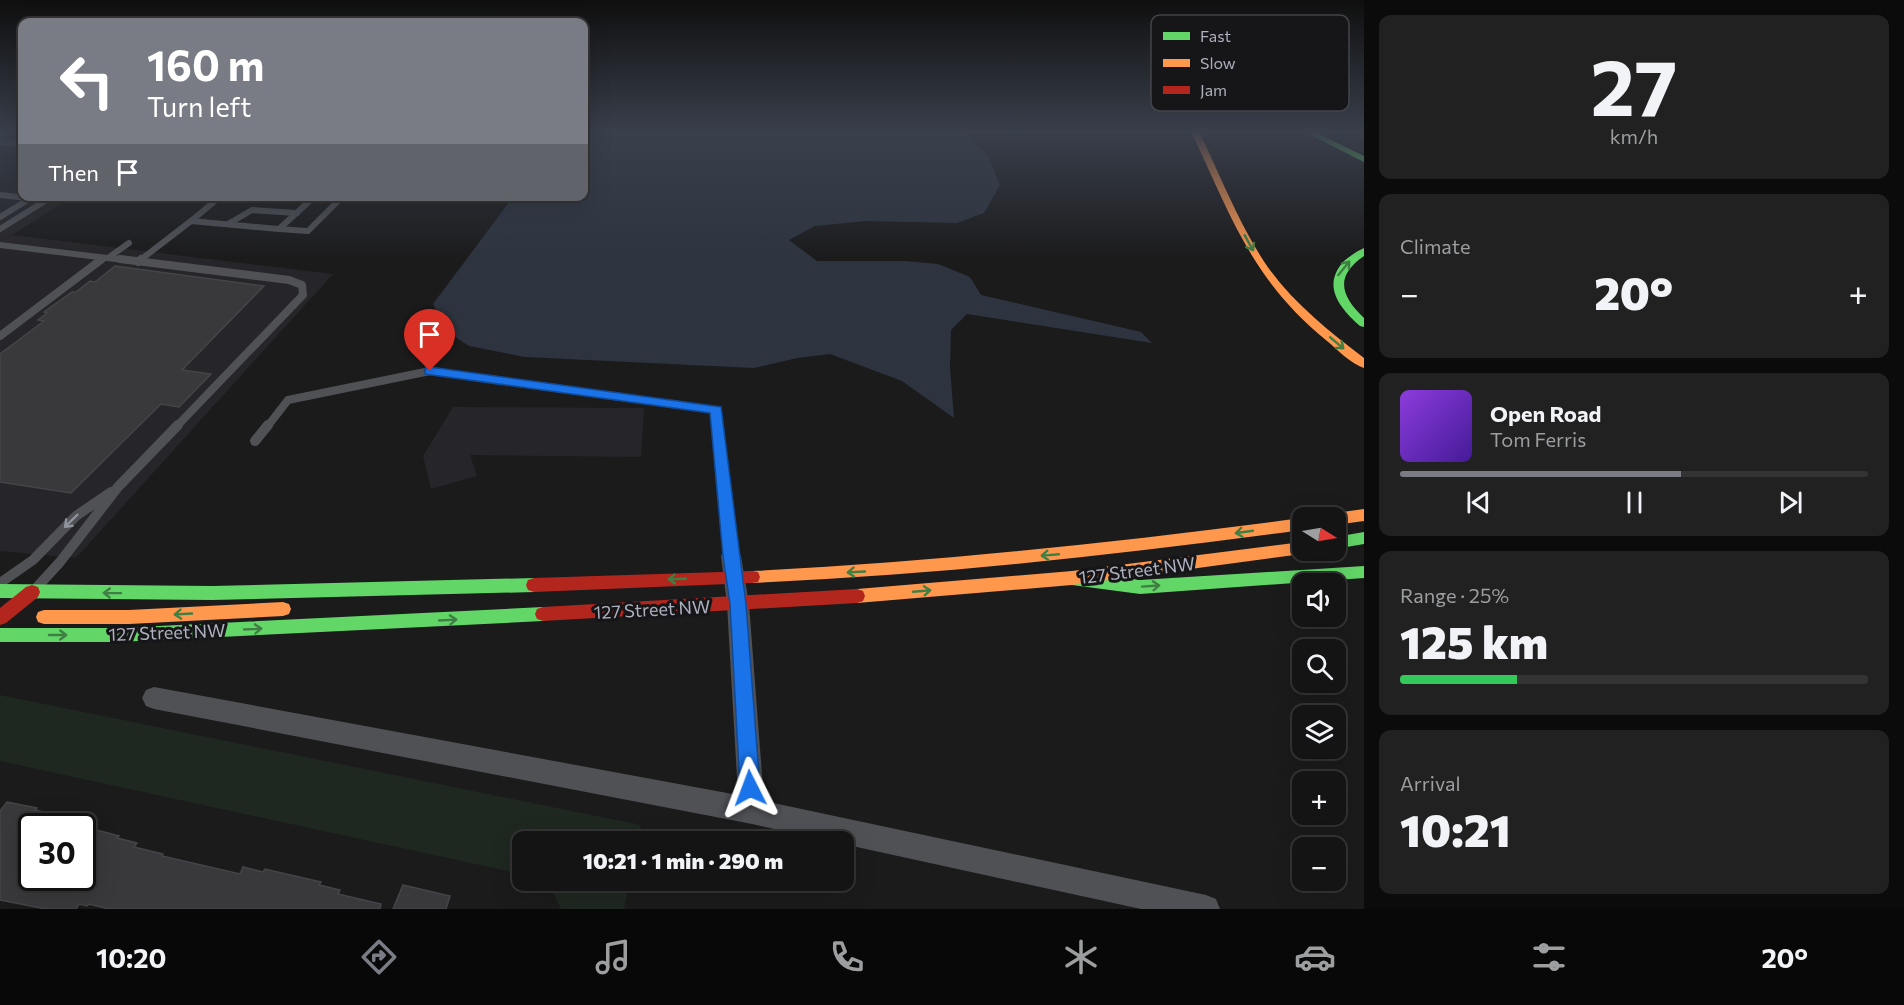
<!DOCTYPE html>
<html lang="en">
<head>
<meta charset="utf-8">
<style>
	:root { --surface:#141415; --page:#212122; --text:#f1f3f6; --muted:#9d9ea0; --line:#333334; --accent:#7a7c85 }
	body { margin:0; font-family:Commissioner,sans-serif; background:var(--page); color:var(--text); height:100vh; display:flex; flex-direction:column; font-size:22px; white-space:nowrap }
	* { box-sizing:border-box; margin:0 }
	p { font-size:20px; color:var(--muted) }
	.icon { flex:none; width:33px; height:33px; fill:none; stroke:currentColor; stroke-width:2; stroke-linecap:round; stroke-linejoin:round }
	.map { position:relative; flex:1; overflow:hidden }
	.side { display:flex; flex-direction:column; gap:15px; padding:15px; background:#0b0b0c; width:540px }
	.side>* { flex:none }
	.top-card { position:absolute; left:18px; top:18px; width:570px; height:183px; border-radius:12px; box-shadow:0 6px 24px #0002,0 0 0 2px var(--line); background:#7a7c85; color:#fff; overflow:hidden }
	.needle { width:39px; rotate:101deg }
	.controls { position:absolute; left:1292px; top:507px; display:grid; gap:12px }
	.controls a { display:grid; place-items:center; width:54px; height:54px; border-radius:12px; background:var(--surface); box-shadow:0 6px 24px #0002,0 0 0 2px var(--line); font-size:30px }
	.speed { position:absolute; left:18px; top:813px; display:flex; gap:12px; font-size:30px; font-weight:700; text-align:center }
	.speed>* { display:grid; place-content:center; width:78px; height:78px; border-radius:50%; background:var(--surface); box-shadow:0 6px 24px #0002,0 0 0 2px var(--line); line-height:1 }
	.speed .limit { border:3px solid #111; border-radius:9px; background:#fff; color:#111 }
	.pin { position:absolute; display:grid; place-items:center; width:51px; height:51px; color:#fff; margin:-62px -26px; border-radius:50% 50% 50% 0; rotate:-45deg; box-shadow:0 0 6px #0007 }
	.pin .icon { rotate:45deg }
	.me { position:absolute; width:66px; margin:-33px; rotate:357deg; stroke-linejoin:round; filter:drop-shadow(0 0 4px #0008) }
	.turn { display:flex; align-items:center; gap:21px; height:126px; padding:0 30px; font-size:27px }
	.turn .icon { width:78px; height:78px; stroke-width:2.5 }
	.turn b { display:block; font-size:42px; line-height:51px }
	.then { display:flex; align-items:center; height:57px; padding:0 30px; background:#0003; gap:12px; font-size:22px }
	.big { font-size:45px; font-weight:800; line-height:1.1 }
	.side .card { flex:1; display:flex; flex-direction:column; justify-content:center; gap:9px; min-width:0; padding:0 21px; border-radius:12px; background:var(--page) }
	.side .dial { align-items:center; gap:0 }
	.dial b { font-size:78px; line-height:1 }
	.song { display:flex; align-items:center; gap:18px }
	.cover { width:72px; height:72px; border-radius:9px; background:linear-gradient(135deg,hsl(270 70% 55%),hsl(260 70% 35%)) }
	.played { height:6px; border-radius:3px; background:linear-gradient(90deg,var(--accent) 60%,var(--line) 60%) }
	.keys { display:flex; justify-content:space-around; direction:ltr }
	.heat { display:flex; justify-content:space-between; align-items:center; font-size:33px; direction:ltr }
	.charge { height:9px; border-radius:4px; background:linear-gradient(90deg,#34c759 25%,var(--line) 0) }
	.trip { position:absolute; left:512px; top:831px; width:342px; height:60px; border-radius:12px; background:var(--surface); box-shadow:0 6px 24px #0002,0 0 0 2px var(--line); font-weight:800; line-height:60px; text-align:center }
	.dock { display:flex; height:96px; justify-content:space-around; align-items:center; background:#080808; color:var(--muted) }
	.dock .icon { width:42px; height:42px }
	.dock .current { color:var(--accent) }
	.dock b { font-size:27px; color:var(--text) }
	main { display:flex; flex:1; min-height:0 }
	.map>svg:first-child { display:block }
	.built { fill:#262529 }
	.green { fill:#1f2721 }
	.water { fill:#2d343f }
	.building { fill:#39393c; stroke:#444548; stroke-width:1.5 }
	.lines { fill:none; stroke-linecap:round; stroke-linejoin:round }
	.lane-far2 { stroke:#4f5155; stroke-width:6 }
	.lane-far1 { stroke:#4f5155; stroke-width:8 }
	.lane { stroke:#4f5155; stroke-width:10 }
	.street { fill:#4f5155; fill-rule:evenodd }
	.fast { fill:#63d668; fill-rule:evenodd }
	.slow { fill:#ff974d; fill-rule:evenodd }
	.jam { fill:#b3261e; fill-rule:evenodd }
	.oneway { stroke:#407f44 }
	.oneway2 { stroke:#91949e }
	.route { fill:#1a73e8; stroke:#114b97; stroke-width:1.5 }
	.labels { text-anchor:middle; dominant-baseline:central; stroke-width:6; stroke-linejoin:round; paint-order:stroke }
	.street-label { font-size:18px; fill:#adb0bd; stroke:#161518 }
	.key { fill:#161518; stroke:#43444a; stroke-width:1.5 }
	.key-label { font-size:16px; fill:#adb0bd }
</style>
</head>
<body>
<main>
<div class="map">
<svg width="1364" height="909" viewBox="0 0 1364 909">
	<rect width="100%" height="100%" fill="#1b1b1c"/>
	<!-- built -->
	<g class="built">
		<path d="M0,131h22v65l50,1 -60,38 321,39 -257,284 -76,-7z"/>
		<path d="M453,407l191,1 -3,49 -171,-2 7,21 -46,13 -8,-33z"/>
	</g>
	<!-- green -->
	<g class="green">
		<path d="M0,695l641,130 -3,16 -116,1v32l-522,-113z"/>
		<path d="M547,881h83l-6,28h-63z"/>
	</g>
	<!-- water -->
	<path class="water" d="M584,131h379l25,25 12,29 -16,28 -27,10 -91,-2 -51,5 -26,14 28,21h88l33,3 32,13 11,18 160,37 11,11 -185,-29 -16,16 -1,38 4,50 -52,-37 -72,-27 -33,4 -43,10 -229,-11 -56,-11 -23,-15 -13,-27 80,-107 71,-1z"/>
	<!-- building -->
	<g class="building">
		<path d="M115,266l149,20 -82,84 29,4 -32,33 -18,-3 -90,89 -71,-11v-128l44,-33 -6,-1 9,-7 -3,-1 28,-20h4l14,-11 5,1z"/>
		<path d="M7,802l30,6 -2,2 12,3 -10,13h-5v52h50v-42l9,3 6,-9 22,6 -2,2 20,5 -3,4 29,7 -1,2 78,18 3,-7 20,5 2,-3 56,13 -2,3 21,5 -2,4 43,10 -1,5h-271l-20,-5 -2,2 -8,-2 -3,5h-30l-46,-9v-89z"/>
		<path d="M403,885l47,11 -4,13h-53z"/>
	</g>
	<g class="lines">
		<!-- lane-far2 -->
		<g class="lane-far2">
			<path d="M0,137l12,-6"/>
			<path d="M0,142l22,2"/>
			<path d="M0,195l47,5"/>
			<path d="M0,217l31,-19"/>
			<path d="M191,221l30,-25"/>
			<path d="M228,224l24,-14 45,3"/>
			<path d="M0,229l53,-33"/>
			<path d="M279,229l29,2 35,-35"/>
			<path d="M0,245l132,16"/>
			<path d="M108,258l21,-15"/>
			<path d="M100,261l4,-3"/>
			<path d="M139,261l52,-40 88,8 36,-33"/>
		</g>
		<!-- lane-far1 -->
		<g class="lane-far1">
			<path d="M120,259l169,21 13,5 1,10 -127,132"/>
			<path d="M138,262l3,-3"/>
			<path d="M0,336l102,-77"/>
			<path d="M267,427l21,-27 142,-29 286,39 2,17"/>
		</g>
		<!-- lane -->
		<g class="lane">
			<path d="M718,425l13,131"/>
			<path d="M255,441l13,-16"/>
			<path d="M0,583l33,-23 43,-44 35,-24"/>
			<path d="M38,586l22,-24 58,-75 60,-62"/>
		</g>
		<!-- street -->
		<path class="street" d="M731,548l7,2 3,6 8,48 15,197 442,94 10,4 4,10h-79l-298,-65v-2h-11l-80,-18 -598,-115 -8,-3 -4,-8 4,-8 8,-3 584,108 -11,-191 -6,-48 3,-6z"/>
		<!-- fast -->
		<g class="fast">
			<path d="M1303,131h10l51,25v6z"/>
			<path d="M1364,248v8c-29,20 -24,39 0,62v9l-4,-1c-20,-18 -39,-40 -16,-65 6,-5 13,-10 20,-13z"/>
			<path d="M1364,532v12l-29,5v-12z"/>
			<path d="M1364,566v12l-224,16 -68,-9 -6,-2 -2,-5 2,-5 6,-2 68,9z"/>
			<path d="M534,578l6,2 2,5 -2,5 -6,2 -322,8 -212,-2v-14l212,2z"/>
			<path d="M543,607l6,2 2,5 -2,5 -6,2 -425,21h-118v-14h118z"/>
		</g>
		<!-- slow -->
		<g class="slow">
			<path d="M1191,131h8c21,44 39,91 66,132 26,38 62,67 99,95v10c-13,-4 -26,-18 -37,-27 -76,-62 -96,-125 -136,-210z"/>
			<path d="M1364,509v12l-29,4v-7h-7l7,-5z"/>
			<path d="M1302,518v12c-183,25 -366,45 -550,53l-6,-1 -2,-5 2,-5 6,-1c184,-9 367,-29 550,-53z"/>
			<path d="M1302,542v8h6l-6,4 -230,31 -215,18 -6,-2 -2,-5 2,-5 6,-2 215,-18z"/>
			<path d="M283,602l6,2 2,5 -2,5 -6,2 -154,8h-85l-6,-2 -2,-5 2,-5 6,-2h85z"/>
		</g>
		<!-- jam -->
		<g class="jam">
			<path d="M752,571l6,1 2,5 -2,5 -6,1 -218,9 -6,-2 -2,-5 2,-5 6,-2z"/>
			<path d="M32,585l6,2 2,5 -2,5 -32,26 -6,2v-17l26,-21z"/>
			<path d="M857,589l6,2 2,5 -2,5 -6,2 -314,18 -6,-2 -2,-5 2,-5 6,-2z"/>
		</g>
	</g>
	<!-- one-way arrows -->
	<defs><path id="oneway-shaft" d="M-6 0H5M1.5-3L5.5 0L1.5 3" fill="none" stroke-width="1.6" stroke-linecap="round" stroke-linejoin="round" transform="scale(1.5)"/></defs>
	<g class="oneway">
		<use href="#oneway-shaft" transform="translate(1249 243) rotate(61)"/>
		<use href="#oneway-shaft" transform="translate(1344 268) rotate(-51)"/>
		<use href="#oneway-shaft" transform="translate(1337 343) rotate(40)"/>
		<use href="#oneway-shaft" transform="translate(1244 532) rotate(172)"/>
		<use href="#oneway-shaft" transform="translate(1050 555) rotate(175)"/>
		<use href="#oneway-shaft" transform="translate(856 572) rotate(177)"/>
		<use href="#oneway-shaft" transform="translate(677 579) rotate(178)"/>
		<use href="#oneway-shaft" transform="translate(1151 586) rotate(-4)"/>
		<use href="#oneway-shaft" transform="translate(922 591) rotate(-5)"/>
		<use href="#oneway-shaft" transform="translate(112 593) rotate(-179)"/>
		<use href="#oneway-shaft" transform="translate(183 614) rotate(177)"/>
		<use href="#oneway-shaft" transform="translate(448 620) rotate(-3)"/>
		<use href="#oneway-shaft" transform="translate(253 629) rotate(-3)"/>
		<use href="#oneway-shaft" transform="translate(58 635)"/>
	</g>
	<use class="oneway2" href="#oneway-shaft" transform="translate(71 521) rotate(136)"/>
	<!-- sky -->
	<linearGradient id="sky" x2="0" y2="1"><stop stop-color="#0f0f0f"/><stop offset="0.51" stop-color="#393f4b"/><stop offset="1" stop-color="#393f4b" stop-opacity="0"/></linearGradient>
	<rect width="1364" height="258" fill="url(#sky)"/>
	<!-- route -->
	<path class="route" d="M430,367l291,40 25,197 14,184 -3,7 -7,3 -7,-3 -3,-7 -10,-184 -7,-48 -13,-143 -285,-39v-6z"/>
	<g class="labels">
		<!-- street labels -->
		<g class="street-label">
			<text transform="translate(1137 570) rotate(-7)">127 Street NW</text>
			<text transform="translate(652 609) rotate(-3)">127 Street NW</text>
			<text transform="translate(167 632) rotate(-2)">127 Street NW</text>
		</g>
	</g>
	<!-- legend -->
	<rect x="1151" y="15" width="198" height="96" rx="9" class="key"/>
	<rect x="1163" y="32" width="27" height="8" fill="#63d668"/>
	<rect x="1163" y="59" width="27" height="8" fill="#ff974d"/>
	<rect x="1163" y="86" width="27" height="8" fill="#b3261e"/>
	<g class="key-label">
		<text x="1200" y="42">Fast</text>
		<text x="1200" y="69">Slow</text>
		<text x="1200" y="96">Jam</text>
	</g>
</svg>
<div class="controls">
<a><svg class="needle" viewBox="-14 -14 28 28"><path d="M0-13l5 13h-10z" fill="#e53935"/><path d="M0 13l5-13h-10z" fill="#9d9ea0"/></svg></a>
<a><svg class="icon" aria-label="sound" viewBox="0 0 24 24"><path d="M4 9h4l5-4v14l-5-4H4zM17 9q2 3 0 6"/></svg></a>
<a><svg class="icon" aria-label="search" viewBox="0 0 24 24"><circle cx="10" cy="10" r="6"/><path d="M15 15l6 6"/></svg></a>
<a><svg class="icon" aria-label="layers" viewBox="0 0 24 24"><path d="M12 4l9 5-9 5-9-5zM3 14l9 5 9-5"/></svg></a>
<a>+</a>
<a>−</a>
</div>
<div class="speed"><div class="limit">30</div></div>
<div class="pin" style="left:430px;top:371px;background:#d93025"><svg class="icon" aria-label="arrive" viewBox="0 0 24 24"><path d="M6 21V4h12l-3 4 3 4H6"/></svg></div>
<svg class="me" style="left:750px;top:788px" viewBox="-20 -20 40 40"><path d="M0-17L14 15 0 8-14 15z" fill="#1a73e8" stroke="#fff" stroke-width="4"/></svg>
<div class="trip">10:21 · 1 min · 290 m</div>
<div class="top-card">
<div class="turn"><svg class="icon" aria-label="left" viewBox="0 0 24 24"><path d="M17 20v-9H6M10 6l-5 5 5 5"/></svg><div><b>160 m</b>Turn left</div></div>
<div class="then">Then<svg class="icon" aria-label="arrive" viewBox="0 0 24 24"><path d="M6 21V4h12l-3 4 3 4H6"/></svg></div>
</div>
</div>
<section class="side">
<div class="card dial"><b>27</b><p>km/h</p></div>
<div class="card"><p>Climate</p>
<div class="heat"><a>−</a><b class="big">20°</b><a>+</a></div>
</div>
<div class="card">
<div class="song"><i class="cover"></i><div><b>Open Road</b><p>Tom Ferris</p></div></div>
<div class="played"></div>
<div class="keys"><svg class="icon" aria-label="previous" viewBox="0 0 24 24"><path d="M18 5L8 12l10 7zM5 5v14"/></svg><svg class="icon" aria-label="pause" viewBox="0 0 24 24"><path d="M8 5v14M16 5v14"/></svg><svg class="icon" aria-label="next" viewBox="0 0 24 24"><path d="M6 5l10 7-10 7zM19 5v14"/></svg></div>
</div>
<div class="card"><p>Range · 25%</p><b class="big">125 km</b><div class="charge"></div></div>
<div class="card"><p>Arrival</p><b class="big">10:21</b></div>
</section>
</main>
<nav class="dock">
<b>10:20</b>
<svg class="icon current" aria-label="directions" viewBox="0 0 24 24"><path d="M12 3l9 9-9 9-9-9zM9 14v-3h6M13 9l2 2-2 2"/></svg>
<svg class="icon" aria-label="music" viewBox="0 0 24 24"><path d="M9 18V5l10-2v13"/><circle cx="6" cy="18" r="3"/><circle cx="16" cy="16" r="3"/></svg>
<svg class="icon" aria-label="phone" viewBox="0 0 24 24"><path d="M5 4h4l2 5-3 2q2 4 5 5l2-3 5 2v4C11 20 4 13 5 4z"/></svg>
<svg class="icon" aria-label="climate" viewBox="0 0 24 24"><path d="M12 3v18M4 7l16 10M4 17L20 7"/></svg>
<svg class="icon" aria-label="car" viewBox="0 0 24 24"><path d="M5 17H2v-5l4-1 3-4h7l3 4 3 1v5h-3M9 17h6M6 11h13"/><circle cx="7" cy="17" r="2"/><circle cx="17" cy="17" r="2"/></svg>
<svg class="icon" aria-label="filters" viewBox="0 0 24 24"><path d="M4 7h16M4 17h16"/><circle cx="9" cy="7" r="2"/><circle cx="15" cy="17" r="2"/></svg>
<b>20°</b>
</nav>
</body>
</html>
